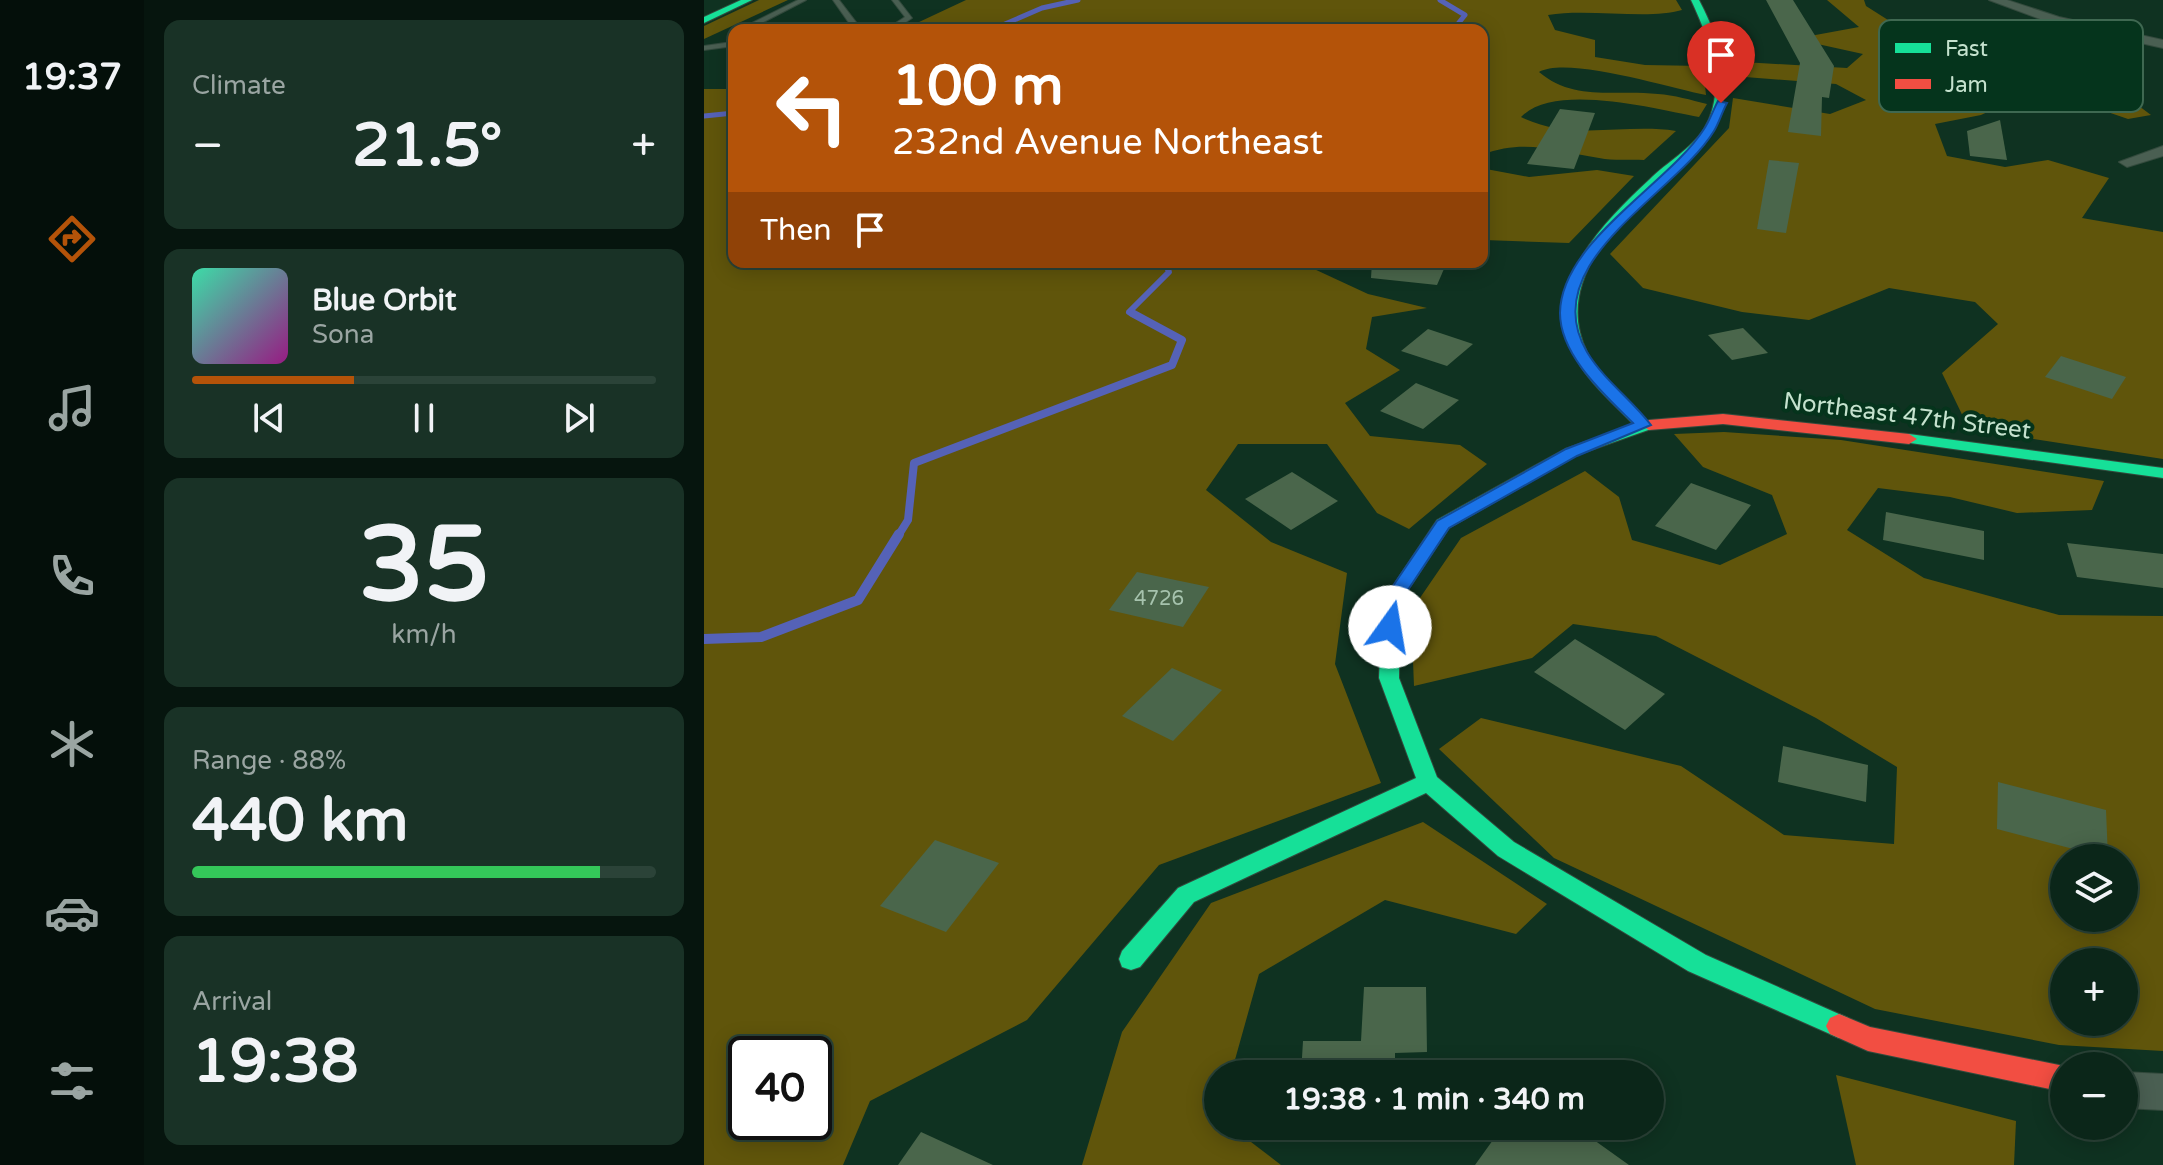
<!DOCTYPE html>
<html lang="en">
<head>
<meta charset="utf-8">
<style>
	:root { --surface:#0b2619; --page:#193226; --text:#f1f3f6; --muted:#9aa5a2; --line:#2b4338; --accent:#b45309 }
	body { margin:0; font-family:"Varela Round",sans-serif; background:var(--page); color:var(--text); height:100vh; display:flex; flex-direction:column; font-size:30px; white-space:nowrap }
	* { box-sizing:border-box; margin:0 }
	p { font-size:26px; color:var(--muted) }
	.icon { flex:none; width:44px; height:44px; fill:none; stroke:currentColor; stroke-width:2; stroke-linecap:round; stroke-linejoin:round }
	.map { position:relative; flex:1; overflow:hidden }
	.side { display:flex; flex-direction:column; gap:20px; padding:20px; background:#06150e; width:560px }
	.side>* { flex:none }
	.top-card { position:absolute; left:24px; top:24px; width:760px; height:244px; border-radius:16px; box-shadow:0 4px 20px #0003,0 0 0 2px var(--line); background:#b45309; color:#fff; overflow:hidden }
	.buttons { position:absolute; left:1346px; top:844px; display:grid; gap:16px }
	.buttons a { display:grid; place-items:center; width:88px; height:88px; border-radius:50%; background:var(--surface); box-shadow:0 4px 20px #0003,0 0 0 2px var(--line); font-size:40px }
	.speed { position:absolute; left:24px; top:1036px; display:flex; gap:16px; font-size:40px; font-weight:700; text-align:center }
	.speed>* { display:grid; place-content:center; width:104px; height:104px; border-radius:50%; background:var(--surface); box-shadow:0 4px 20px #0003,0 0 0 2px var(--line); line-height:1 }
	.speed .limit { border:4px solid #111; border-radius:12px; background:#fff; color:#111 }
	.pin { position:absolute; display:grid; place-items:center; width:68px; height:68px; color:#fff; margin:-82px -34px; border-radius:50% 50% 50% 0; rotate:-45deg; box-shadow:0 0 8px #0007 }
	.pin .icon { rotate:45deg }
	.me { position:absolute; width:88px; margin:-44px; rotate:13deg; stroke-linejoin:round; filter:drop-shadow(0 0 6px #0008) }
	.turn { display:flex; align-items:center; gap:28px; height:168px; padding:0 32px; font-size:36px }
	.turn .icon { width:104px; height:104px; stroke-width:2.5 }
	.turn b { display:block; font-size:56px; line-height:68px }
	.then { display:flex; align-items:center; height:76px; padding:0 32px; background:#0003; gap:16px; font-size:30px }
	.big { font-size:60px; font-weight:700; line-height:1.1 }
	.side .widget { flex:1; display:flex; flex-direction:column; justify-content:center; gap:12px; min-width:0; padding:0 28px; border-radius:16px; background:var(--page) }
	.side .dial { align-items:center; gap:0 }
	.dial b { font-size:104px; line-height:1 }
	.song { display:flex; align-items:center; gap:24px }
	.cover { width:96px; height:96px; border-radius:12px; background:linear-gradient(135deg,hsl(160 70% 55%),hsl(310 70% 35%)) }
	.played { height:8px; border-radius:4px; background:linear-gradient(90deg,var(--accent) 35%,var(--line) 35%) }
	.keys { display:flex; justify-content:space-around; direction:ltr }
	.heat { display:flex; justify-content:space-between; align-items:center; font-size:44px; direction:ltr }
	.charge { height:12px; border-radius:6px; background:linear-gradient(90deg,#34c759 88%,var(--line) 0) }
	.trip { position:absolute; left:500px; top:1060px; width:460px; height:80px; border-radius:40px; background:var(--surface); box-shadow:0 4px 20px #0003,0 0 0 2px var(--line); font-weight:700; line-height:80px; text-align:center }
	main { display:flex; flex:1; min-height:0 }
	.tab-bar { display:flex; flex-direction:column; width:144px; justify-content:space-around; align-items:center; background:#040f0a; color:var(--muted) }
	.tab-bar .icon { width:56px; height:56px }
	.tab-bar .current { color:var(--accent) }
	.tab-bar b { font-size:36px; color:var(--text) }
	.map>svg:first-child { display:block }
	.green { fill:#60550b; fill-rule:evenodd }
	.lines { fill:none; stroke-linecap:round; stroke-linejoin:round }
	.stream-far3 { stroke:#5562b7; stroke-width:5 }
	.stream-far2 { stroke:#5562b7; stroke-width:6 }
	.stream-far1 { stroke:#5562b7; stroke-width:8 }
	.stream { stroke:#5562b7; stroke-width:10 }
	.building { fill:#4a664b }
	.lane-casing { stroke:#334a3d; stroke-width:2 }
	.street-casing { stroke:#334a3d; stroke-width:2 }
	.fast-casing { stroke:#334a3d; stroke-width:2 }
	.jam-casing { stroke:#334a3d; stroke-width:2 }
	.lane { fill:#4a5f52; fill-rule:evenodd }
	.street { fill:#4a5f52; fill-rule:evenodd }
	.fast { fill:#16e098; fill-rule:evenodd }
	.jam { fill:#f24e42; fill-rule:evenodd }
	.route { fill:#1a73e8; stroke:#114b97; stroke-width:2 }
	.labels { text-anchor:middle; dominant-baseline:central; stroke-width:8; stroke-linejoin:round; paint-order:stroke }
	.number-label { font-size:20px; fill:#a6c3ad }
	.street-label { font-size:24px; fill:#c5e2ce; stroke:#05341c }
	.key { fill:#05341c; stroke:#3f6851; stroke-width:2 }
	.key-label { font-size:22px; fill:#c5e2ce }
</style>
</head>
<body>
<main>
<nav class="tab-bar">
<b>19:37</b>
<svg class="icon current" aria-label="directions" viewBox="0 0 24 24"><path d="M12 3l9 9-9 9-9-9zM9 14v-3h6M13 9l2 2-2 2"/></svg>
<svg class="icon" aria-label="music" viewBox="0 0 24 24"><path d="M9 18V5l10-2v13"/><circle cx="6" cy="18" r="3"/><circle cx="16" cy="16" r="3"/></svg>
<svg class="icon" aria-label="phone" viewBox="0 0 24 24"><path d="M5 4h4l2 5-3 2q2 4 5 5l2-3 5 2v4C11 20 4 13 5 4z"/></svg>
<svg class="icon" aria-label="climate" viewBox="0 0 24 24"><path d="M12 3v18M4 7l16 10M4 17L20 7"/></svg>
<svg class="icon" aria-label="car" viewBox="0 0 24 24"><path d="M5 17H2v-5l4-1 3-4h7l3 4 3 1v5h-3M9 17h6M6 11h13"/><circle cx="7" cy="17" r="2"/><circle cx="17" cy="17" r="2"/></svg>
<svg class="icon" aria-label="filters" viewBox="0 0 24 24"><path d="M4 7h16M4 17h16"/><circle cx="9" cy="7" r="2"/><circle cx="15" cy="17" r="2"/></svg>
</nav>
<section class="side">
<div class="widget"><p>Climate</p>
<div class="heat"><a>−</a><b class="big">21.5°</b><a>+</a></div>
</div>
<div class="widget">
<div class="song"><i class="cover"></i><div><b>Blue Orbit</b><p>Sona</p></div></div>
<div class="played"></div>
<div class="keys"><svg class="icon" aria-label="previous" viewBox="0 0 24 24"><path d="M18 5L8 12l10 7zM5 5v14"/></svg><svg class="icon" aria-label="pause" viewBox="0 0 24 24"><path d="M8 5v14M16 5v14"/></svg><svg class="icon" aria-label="next" viewBox="0 0 24 24"><path d="M6 5l10 7-10 7zM19 5v14"/></svg></div>
</div>
<div class="widget dial"><b>35</b><p>km/h</p></div>
<div class="widget"><p>Range · 88%</p><b class="big">440 km</b><div class="charge"></div></div>
<div class="widget"><p>Arrival</p><b class="big">19:38</b></div>
</section>
<div class="map">
<svg width="1459" height="1165" viewBox="0 0 1459 1165">
	<rect width="100%" height="100%" fill="#0f3221"/>
	<!-- green -->
	<g class="green">
		<path d="M55,0h29l-84,39v-13z"/>
		<path d="M262,0h710l6,10c-33,10 -95,-2 -134,5l7,15 40,10v17l50,8 58,1 3,29c-37,-7 -138,-39 -167,-23 35,30 77,17 119,22 16,1 33,6 49,10l-8,13c-44,-8 -145,-35 -178,0 52,25 102,6 155,14l-32,29c-15,-1 -30,1 -45,-2 -42,-6 -74,-20 -117,-3v-125h-580z"/>
		<path d="M1123,0h37l2,6 63,40 96,27 98,21 28,21 -23,4 -67,-23 -41,1 -39,18 -46,9 12,32 58,11 43,-7 61,18 -27,40 81,14v227l-194,-30 -27,-56 56,-49 -23,-22 -86,-14 -80,32 -67,-8 -99,-24 -33,-34 119,-126 4,-30 97,16 36,-14 -30,-16 -91,-7 -2,-15 104,6 16,-14 -50,-11 -3,-7 49,-9z"/>
		<path d="M0,89h30v173h565l69,32 59,14 -55,9 -6,32 34,21 -55,33 25,33 90,9 27,19 -78,65 -32,-16 -50,-69h-89l-32,46 65,52 76,31 -12,91 46,119 -222,82 -132,155 -157,81 -27,64h-139zM42,1054h68v68h-68z"/>
		<path d="M778,166l4,3 43,8 68,-7 37,6 -65,67 -85,-3z"/>
		<path d="M1020,432l117,8 263,41 -12,29 -75,3 -67,-16 -72,-9 -31,42 77,48 135,37 104,1v435l-104,-6 -184,-36 -321,-151 -115,-109 42,-31 200,48 103,69 110,9 3,-77 -81,-49 -160,-82 -83,-12 -41,34 -118,28 -3,-75 50,-73 124,-67 34,26 13,43 88,25 67,-31 -15,-39 -69,-28 -29,-33zM1360,858h60v60h-60zM1360,962h60v60h-60z"/>
		<path d="M719,822l124,82 -31,30 -131,-34 -126,74 -28,100h-13v52h12l51,39h-199l40,-133 89,-129z"/>
		<path d="M1132,1075l180,46 -2,44h-158z"/>
	</g>
	<g class="lines">
		<!-- stream-far3 -->
		<g class="stream-far3">
			<path d="M736,0l25,15 -12,15"/>
			<path d="M287,30l51,-22 36,-8"/>
			<path d="M0,116l30,-3"/>
		</g>
		<!-- stream-far2 -->
		<path class="stream-far2" d="M431,315l-6,-3 40,-40 -4,-10"/>
		<!-- stream-far1 -->
		<path class="stream-far1" d="M194,536l10,-16 6,-57 258,-98 10,-25 -50,-27"/>
		<!-- stream -->
		<path class="stream" d="M0,639l57,-2 97,-37 41,-66"/>
	</g>
	<!-- building -->
	<g class="building">
		<path d="M1062,0h27l41,66 -5,32 -7,-1 -1,39 -33,-4 12,-69z"/>
		<path d="M856,109l35,4 -21,56 -47,-5z"/>
		<path d="M1296,120l7,40 -37,-4 -3,-25z"/>
		<path d="M1065,160l30,3 -13,70 -29,-4z"/>
		<path d="M668,262h75l-10,23 -66,-7z"/>
		<path d="M1039,328l25,25 -36,7 -24,-25z"/>
		<path d="M724,329l45,15 -26,22 -46,-15z"/>
		<path d="M1357,356l65,21 -14,22 -67,-22z"/>
		<path d="M712,383l43,17 -36,29 -43,-18z"/>
		<path d="M588,472l46,29 -47,29 -46,-31z"/>
		<path d="M987,483l60,22 -35,45 -61,-24z"/>
		<path d="M1182,512l98,19v29l-101,-20z"/>
		<path d="M1363,543l96,11v34l-86,-11z"/>
		<path d="M433,572l72,15 -26,40 -74,-17z"/>
		<path d="M871,639l90,55 -40,36 -91,-58z"/>
		<path d="M468,668l50,22 -49,51 -51,-25z"/>
		<path d="M1079,746l85,19 -2,37 -88,-20z"/>
		<path d="M1294,782l108,28 2,48 -111,-29z"/>
		<path d="M231,840l64,23 -53,69 -66,-26z"/>
		<path d="M660,987h62l1,65 -32,1v21h-94l2,-33h58z"/>
		<path d="M799,1126h90l-6,9 42,30h-154z"/>
		<path d="M217,1132l72,33h-95z"/>
	</g>
	<g class="lines">
		<!-- lane casing -->
		<g class="lane-casing">
			<g id="lane">
				<path d="M94,0h8l-58,30h-10z"/>
				<path d="M129,0h6l23,30h-8z"/>
				<path d="M188,0h6l14,18 -18,12h-9l20,-13z"/>
				<path d="M28,42l2,4 -30,4v-4z"/>
			</g>
		</g>
		<!-- street casing -->
		<g class="street-casing">
			<g id="street">
				<path d="M1285,0h18l52,17 104,23v8l-112,-25z"/>
				<path d="M1459,146v10l-36,11 -8,-5z"/>
				<path d="M1420,1072l39,2v36l-39,-2z"/>
			</g>
		</g>
		<!-- fast casing -->
		<g class="fast-casing">
			<g id="fast">
				<path d="M37,0h11l-48,23v-6z"/>
				<path d="M987,0h8c21,40 36,85 15,129 -7,14 -27,27 -39,38 -49,45 -124,111 -88,185 13,27 40,48 60,69l10,4 -3,3 -77,27 -128,73 -49,74 -1,76 38,99 77,65 192,113 142,63 4,8 -4,8 -9,4 -9,-4 -142,-63 -190,-115 -72,-63 -232,109 -54,65 -9,3 -9,-3 -3,-8 3,-8 56,-63 238,-110 -37,-100 3,-76 3,-4 52,-78 128,-71 69,-24c-21,-22 -50,-46 -62,-75 -29,-69 32,-128 78,-171 16,-16 42,-31 54,-50 24,-40 5,-91 -13,-129z"/>
				<path d="M1205,434l254,34v10l-260,-36 -2,-3 2,-3z"/>
			</g>
		</g>
		<!-- jam casing -->
		<g class="jam-casing">
			<g id="jam">
				<path d="M1019,414l186,20 8,5 -8,5 -186,-20 -74,6 -8,-5 8,-5z"/>
				<path d="M1135,1014l31,13 194,39v26l-196,-41 -38,-17 -4,-8 4,-8z"/>
			</g>
		</g>
		<!-- lane -->
		<use href="#lane" class="lane"/>
		<!-- street -->
		<use href="#street" class="street"/>
		<!-- fast -->
		<use href="#fast" class="fast"/>
		<!-- jam -->
		<use href="#jam" class="jam"/>
	</g>
	<!-- route -->
	<path class="route" d="M1014,101l9,2c-5,9 -8,20 -13,28 -39,64 -180,131 -127,221 17,28 44,47 64,73l-74,31 -128,72 -49,74 -3,30h-13l-2,-30 55,-81 129,-72 67,-26c-27,-27 -73,-67 -73,-110 1,-72 109,-129 144,-184 6,-9 9,-19 14,-28z"/>
	<g class="labels">
		<!-- number labels -->
		<g class="number-label">
			<text x="455" y="599">4726</text>
		</g>
		<!-- street labels -->
		<g class="street-label">
			<text transform="translate(1203 416) rotate(7)">Northeast 47th Street</text>
		</g>
	</g>
	<!-- legend -->
	<rect x="1175" y="20" width="264" height="92" rx="12" class="key"/>
	<rect x="1191" y="43" width="36" height="10" fill="#16e098"/>
	<rect x="1191" y="79" width="36" height="10" fill="#f24e42"/>
	<g class="key-label">
		<text x="1241" y="56">Fast</text>
		<text x="1241" y="92">Jam</text>
	</g>
</svg>
<div class="buttons">
<a><svg class="icon" aria-label="layers" viewBox="0 0 24 24"><path d="M12 4l9 5-9 5-9-5zM3 14l9 5 9-5"/></svg></a>
<a>+</a>
<a>−</a>
</div>
<div class="speed"><div class="limit">40</div></div>
<div class="pin" style="left:1017px;top:103px;background:#d93025"><svg class="icon" aria-label="arrive" viewBox="0 0 24 24"><path d="M6 21V4h12l-3 4 3 4H6"/></svg></div>
<svg class="me" style="left:686px;top:627px" viewBox="-20 -20 40 40"><circle r="19" fill="#fff"/><path d="M0-13L10 11 0 6-10 11z" fill="#1a73e8"/></svg>
<div class="trip">19:38 · 1 min · 340 m</div>
<div class="top-card">
<div class="turn"><svg class="icon" aria-label="left" viewBox="0 0 24 24"><path d="M17 20v-9H6M10 6l-5 5 5 5"/></svg><div><b>100 m</b>232nd Avenue Northeast</div></div>
<div class="then">Then<svg class="icon" aria-label="arrive" viewBox="0 0 24 24"><path d="M6 21V4h12l-3 4 3 4H6"/></svg></div>
</div>
</div>
</main>
</body>
</html>
